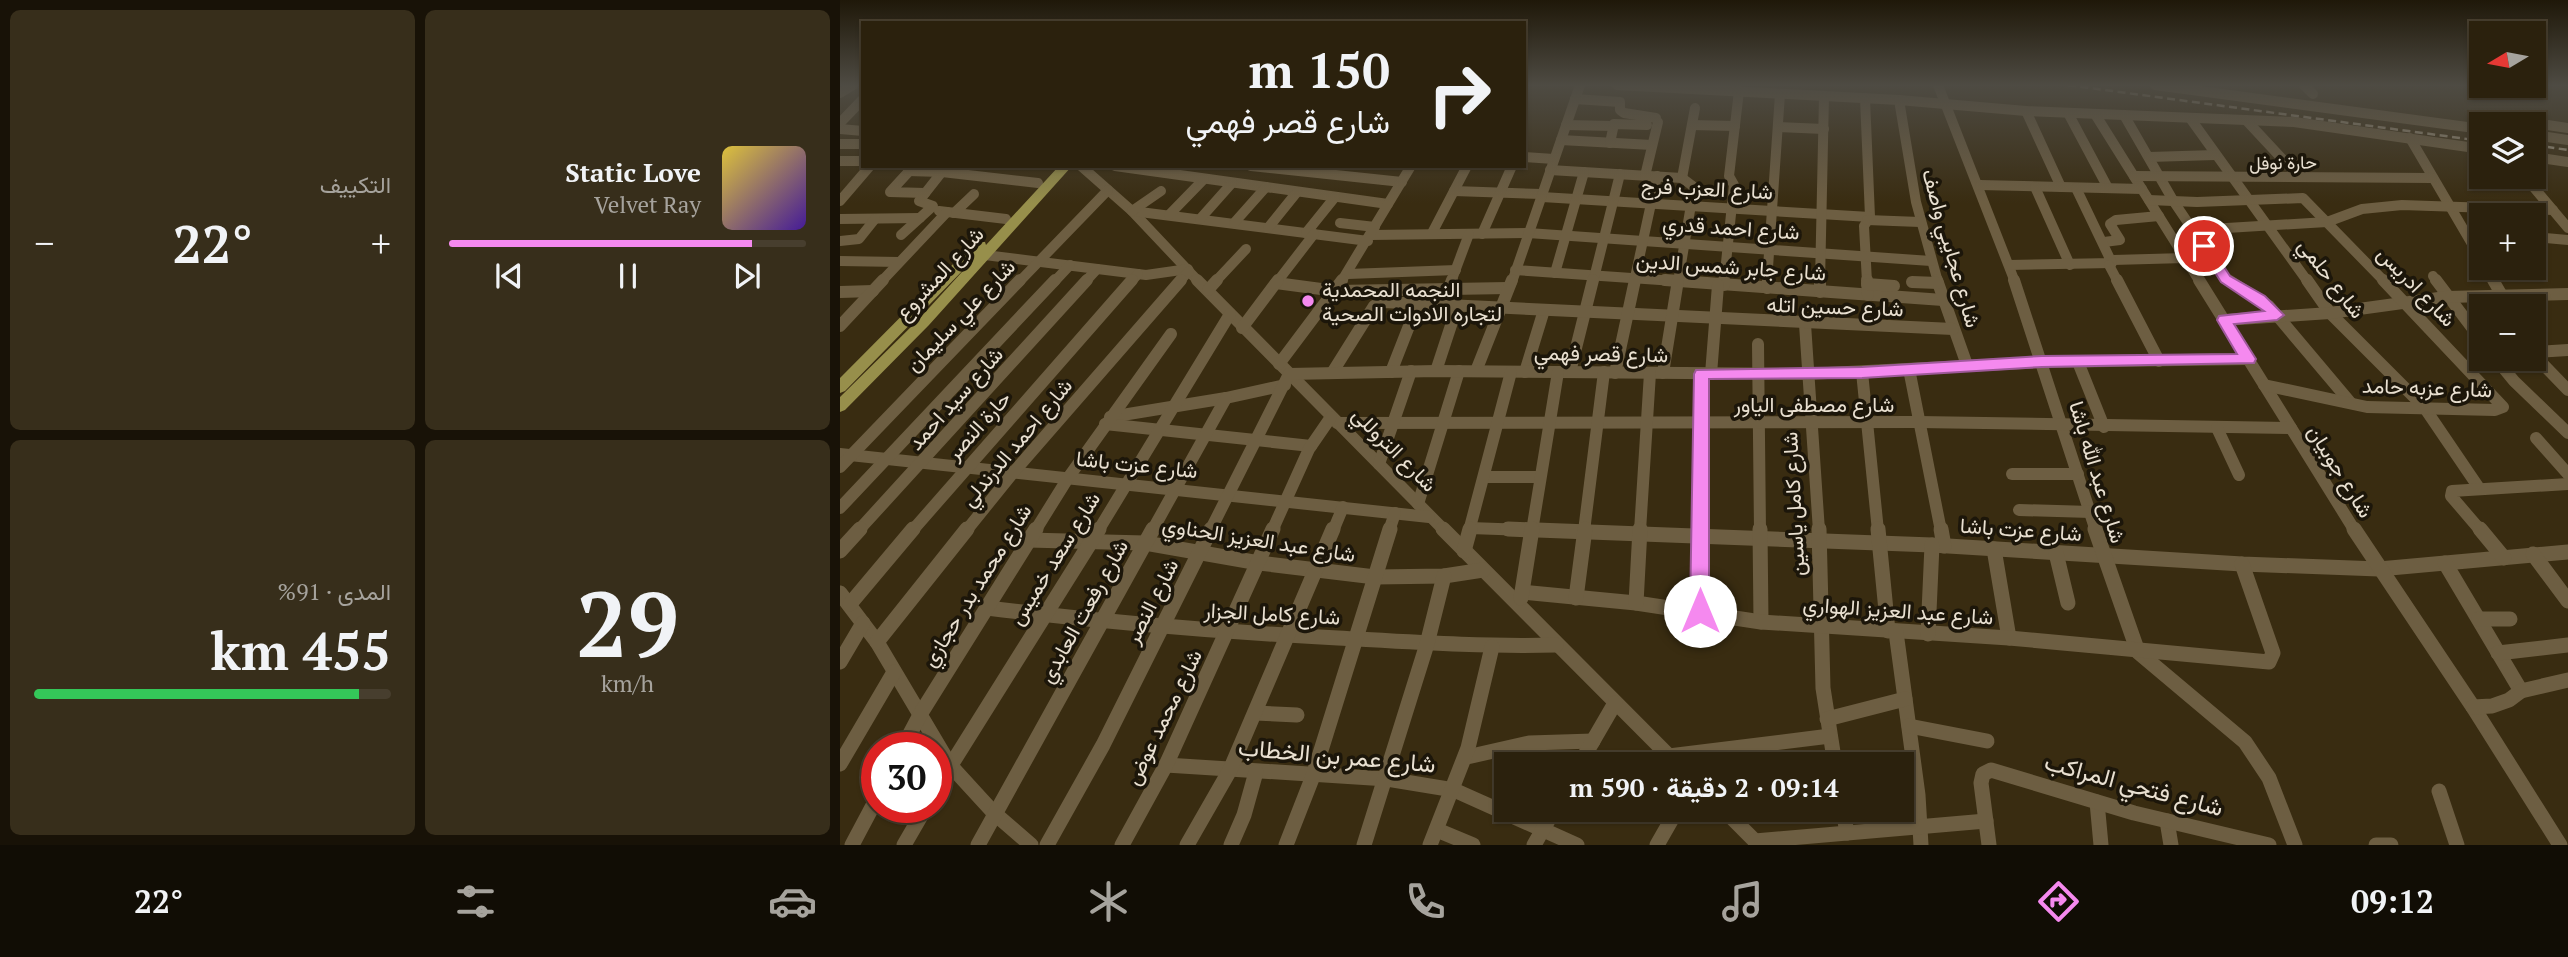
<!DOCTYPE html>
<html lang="ar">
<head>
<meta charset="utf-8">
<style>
	:root { --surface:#2b210d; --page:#372e1b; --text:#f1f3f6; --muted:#a6a39d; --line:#473e2e; --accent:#f589ef }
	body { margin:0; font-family:"PT Serif",Vazirmatn,serif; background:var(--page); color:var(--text); direction:rtl; height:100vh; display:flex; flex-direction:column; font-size:26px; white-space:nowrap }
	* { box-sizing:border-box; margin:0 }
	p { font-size:23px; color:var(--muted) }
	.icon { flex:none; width:38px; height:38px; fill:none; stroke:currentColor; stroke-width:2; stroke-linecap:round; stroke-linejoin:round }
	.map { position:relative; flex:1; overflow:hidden; direction:ltr }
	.side { display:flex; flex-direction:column; gap:10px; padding:10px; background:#181207; width:840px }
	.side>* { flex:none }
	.banner { position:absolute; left:21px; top:21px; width:665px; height:147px; border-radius:0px; box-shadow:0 2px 5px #0004,0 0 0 2px var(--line); direction:rtl; background:#2b210d; color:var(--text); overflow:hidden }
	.needle { width:46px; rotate:260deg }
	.buttons { position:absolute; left:1629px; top:21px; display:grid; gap:14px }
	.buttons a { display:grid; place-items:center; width:77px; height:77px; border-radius:0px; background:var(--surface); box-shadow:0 2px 5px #0004,0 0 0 2px var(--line); font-size:35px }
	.speed { position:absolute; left:21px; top:732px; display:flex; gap:14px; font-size:35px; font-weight:700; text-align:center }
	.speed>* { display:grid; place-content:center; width:91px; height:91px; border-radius:50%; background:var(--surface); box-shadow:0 2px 5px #0004,0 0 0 2px var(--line); line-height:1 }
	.speed .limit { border:10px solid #d22; background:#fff; color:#111 }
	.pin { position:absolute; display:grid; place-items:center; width:60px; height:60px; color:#fff; margin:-30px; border:4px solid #fff; border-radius:50%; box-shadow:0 2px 7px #0007 }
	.me { position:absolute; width:77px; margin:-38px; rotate:0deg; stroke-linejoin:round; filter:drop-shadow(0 0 5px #0008) }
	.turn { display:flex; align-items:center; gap:24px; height:147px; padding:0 21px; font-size:32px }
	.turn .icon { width:91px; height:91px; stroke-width:2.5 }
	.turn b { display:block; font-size:49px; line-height:60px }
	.big { font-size:52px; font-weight:700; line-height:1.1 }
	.side .widget { flex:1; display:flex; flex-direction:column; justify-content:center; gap:10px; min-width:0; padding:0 24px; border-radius:10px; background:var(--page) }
	.side .dial { align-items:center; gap:0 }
	.dial b { font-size:91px; line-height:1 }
	.song { display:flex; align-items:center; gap:21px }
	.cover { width:84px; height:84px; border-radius:10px; background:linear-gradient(135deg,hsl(50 70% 55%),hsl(260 70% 35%)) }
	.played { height:7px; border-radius:4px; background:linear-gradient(90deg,var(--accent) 85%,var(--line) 85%) }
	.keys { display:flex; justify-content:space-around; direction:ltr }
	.heat { display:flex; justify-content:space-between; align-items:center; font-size:38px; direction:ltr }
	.charge { height:10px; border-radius:5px; background:linear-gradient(90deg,#34c759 91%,var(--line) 0) }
	.side .tiles { flex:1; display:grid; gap:10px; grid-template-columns:repeat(2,1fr) }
	.trip { position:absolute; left:654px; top:752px; width:420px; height:70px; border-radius:0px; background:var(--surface); box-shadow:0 2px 5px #0004,0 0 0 2px var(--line); font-weight:700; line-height:70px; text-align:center; direction:rtl }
	.tabs { display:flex; height:112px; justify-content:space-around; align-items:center; background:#110d05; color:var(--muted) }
	.tabs .icon { width:49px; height:49px }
	.tabs .current { color:var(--accent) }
	.tabs b { font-size:32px; color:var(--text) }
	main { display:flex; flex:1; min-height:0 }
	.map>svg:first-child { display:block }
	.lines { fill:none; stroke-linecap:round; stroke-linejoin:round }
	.minor-far2 { stroke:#6d5e42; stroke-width:10 }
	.minor-far1 { stroke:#6d5e42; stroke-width:12 }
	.minor { stroke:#6d5e42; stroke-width:15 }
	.major { fill:#978f4b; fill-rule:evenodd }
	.rail { stroke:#9c917c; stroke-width:2.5; stroke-dasharray:8 4.5; stroke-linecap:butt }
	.route { fill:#f589ef; stroke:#9f599b; stroke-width:2 }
	.poi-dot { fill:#f589ef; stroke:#1c160a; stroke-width:2.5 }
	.labels { text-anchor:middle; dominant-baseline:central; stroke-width:7; stroke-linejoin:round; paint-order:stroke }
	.far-street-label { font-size:18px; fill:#e9e0d1; stroke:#1c160a }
	.street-label { font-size:21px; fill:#e9e0d1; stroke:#1c160a }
	.poi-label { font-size:21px; fill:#e9e0d1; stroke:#1c160a; text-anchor:start }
	.near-street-label { font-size:24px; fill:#e9e0d1; stroke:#1c160a }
</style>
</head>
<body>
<main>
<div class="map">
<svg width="1728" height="845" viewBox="0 0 1728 845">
	<rect width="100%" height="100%" fill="#392c11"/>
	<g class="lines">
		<!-- minor-far2 -->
		<g class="minor-far2">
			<path d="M777,85l282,15 127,11 268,11 188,27"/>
			<path d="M1098,85l77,197"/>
			<path d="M1315,85l327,44"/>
			<path d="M1464,85l9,9"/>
			<path d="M0,93l13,-8"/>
			<path d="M1025,98l5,119 -6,9 3,56"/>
			<path d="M735,99l45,3v8l4,3 32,5"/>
			<path d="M1059,100l17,102 22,80"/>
			<path d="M1186,111l35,76"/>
			<path d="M1228,113l40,75"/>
			<path d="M1255,114l105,168"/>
			<path d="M1284,115l50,87 52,77 5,3"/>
			<path d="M1350,118l118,164"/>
			<path d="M1406,120l53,57"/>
			<path d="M1687,122l41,6"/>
			<path d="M0,123l23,-24"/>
			<path d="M726,125l47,1"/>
			<path d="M852,125l43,1"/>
			<path d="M938,127l46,2"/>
			<path d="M0,129l23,2"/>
			<path d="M1694,135l34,5"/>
			<path d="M1570,138l72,123"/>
			<path d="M721,140l91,5"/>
			<path d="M770,143l4,-19 33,1"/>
			<path d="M0,144h23"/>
			<path d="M684,157l30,2"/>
			<path d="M1309,157l66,-2"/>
			<path d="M1694,157l34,5"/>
			<path d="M0,161h23"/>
			<path d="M241,166l51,45 67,71"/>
			<path d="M275,166l273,38"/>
			<path d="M411,166l151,16"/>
			<path d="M73,167l-23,25 35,1"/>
			<path d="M710,170l132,8 12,9 -16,95"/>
			<path d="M68,171l34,1 96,11"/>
			<path d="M805,176l13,-54"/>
			<path d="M1294,176l298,2"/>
			<path d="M1685,177l43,51"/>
			<path d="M842,178l13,-70"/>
			<path d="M1140,185l162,4"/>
			<path d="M1195,187l35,78"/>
			<path d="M614,191l88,3"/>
			<path d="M702,197l328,20"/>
			<path d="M1309,200l48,2 106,-4 82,84"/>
			<path d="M0,201l30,-35"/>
			<path d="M99,211l67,8"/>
			<path d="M292,211l236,30"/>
			<path d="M292,211l29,-20"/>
			<path d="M114,213l20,-19"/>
			<path d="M329,215l35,-36"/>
			<path d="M0,219l80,-1"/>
			<path d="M360,219l32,-36"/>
			<path d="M1027,220l53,2"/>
			<path d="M394,223l32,-36"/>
			<path d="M500,223l35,4"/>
			<path d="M428,228l29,-36"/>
			<path d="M1354,230l133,-8 35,-13 40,-4 151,5"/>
			<path d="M466,233l29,-36"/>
			<path d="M592,233l35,-67"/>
			<path d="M642,234l30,-68"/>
			<path d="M61,235l32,-29 -14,-5 26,-33"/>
			<path d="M531,235l157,-2 403,28"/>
			<path d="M1694,237l34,3"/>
			<path d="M0,241l19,-2 16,-20"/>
			<path d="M1264,242l16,-2 -10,-16 6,-4 43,-4"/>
			<path d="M145,255l161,20 42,-6"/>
			<path d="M1273,260l72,-2"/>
			<path d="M0,261l59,1"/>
			<path d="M1169,265l103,-2 -36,-75"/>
			<path d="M1269,265l9,17"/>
			<path d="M1646,268l8,14"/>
			<path d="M675,270l174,12"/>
			<path d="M715,273l29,-101"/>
			<path d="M508,274l108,-4"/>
			<path d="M1593,276l4,6"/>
			<path d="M41,282l66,-70"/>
			<path d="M179,282l89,-92"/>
			<path d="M214,282l16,-17"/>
			<path d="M245,282l12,-13"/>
			<path d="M291,282l7,-8"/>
			<path d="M339,282l10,-11"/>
			<path d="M375,282l31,-33"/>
			<path d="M437,282l37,-48"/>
			<path d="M501,282l70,-116"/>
			<path d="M611,282l18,-48"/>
			<path d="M672,282l68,-197"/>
			<path d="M753,282l27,-108"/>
			<path d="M794,282l23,-106"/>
			<path d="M884,282l10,-97 -5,-9 10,-85"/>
			<path d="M927,282l13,-188"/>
			<path d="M980,282l4,-186"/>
			<path d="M1072,282h6"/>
		</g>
		<!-- minor-far1 -->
		<g class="minor-far1">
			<path d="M357,280l248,251"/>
			<path d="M825,280l278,20"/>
			<path d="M1027,280l1,15"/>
			<path d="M1097,280l30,85"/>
			<path d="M1174,280l82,251"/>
			<path d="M1277,280l42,81"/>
			<path d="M1359,280l156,251"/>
			<path d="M1388,280l41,26 81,96"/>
			<path d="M1467,280l23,33 94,94 55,81"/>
			<path d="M1596,280l46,61"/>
			<path d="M1653,280l15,26"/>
			<path d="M1072,282l26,1"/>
			<path d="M436,283l60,8 172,-3"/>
			<path d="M1027,284l27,2"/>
			<path d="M884,285v-5"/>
			<path d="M609,288l3,-8"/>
			<path d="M927,288l1,-8"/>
			<path d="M368,290l9,-10"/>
			<path d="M0,292l33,-1"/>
			<path d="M980,292v-12"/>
			<path d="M1384,320l106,-7 116,-16 122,-3"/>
			<path d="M965,324l14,207"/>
			<path d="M0,326l43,-46"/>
			<path d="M402,328l36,-48"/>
			<path d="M918,344l2,187"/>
			<path d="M1694,352l34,-2"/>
			<path d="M1694,355l34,35"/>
			<path d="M1656,359l18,22 54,52"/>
			<path d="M1238,362l26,65"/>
			<path d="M439,364l63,-84"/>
			<path d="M1069,369l32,162"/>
			<path d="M596,371l22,-67"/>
			<path d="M636,371l36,-91"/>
			<path d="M551,372l27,-69"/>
			<path d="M685,372l19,-62"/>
			<path d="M730,372l23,-92"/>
			<path d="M1022,372l16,159"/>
			<path d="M492,373l42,-67 9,-4 570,27"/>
			<path d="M775,373l20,-93"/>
			<path d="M823,373l15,-93"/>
			<path d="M871,374l7,-89"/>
			<path d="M1424,385l103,22 128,3 8,-3 -120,-127"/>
			<path d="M270,417l116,-19 59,-13"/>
			<path d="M497,423l582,-1 372,6"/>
			<path d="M265,424l206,22"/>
			<path d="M1377,428l22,47"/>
			<path d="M1696,438l32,36"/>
			<path d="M0,454l589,63"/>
			<path d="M539,464l32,-93"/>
			<path d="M0,467l180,-187"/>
			<path d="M1172,474h66"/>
			<path d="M644,477h56"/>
			<path d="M578,504l41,-133"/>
			<path d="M0,508l215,-228"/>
			<path d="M1179,510l72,2"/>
			<path d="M630,528l85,3"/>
			<path d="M18,531l229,-251"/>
			<path d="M72,531l220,-251"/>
			<path d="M126,531l46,-57 169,-194"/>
			<path d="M195,531l33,-53 103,-144"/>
			<path d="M258,531l132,-217"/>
			<path d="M312,531l74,-133"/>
			<path d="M370,531l79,-157 147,-3 372,3 234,-12 206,-3"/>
			<path d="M432,531l37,-82 22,-32"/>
			<path d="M493,531l10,-24"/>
			<path d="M549,531l6,-18"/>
			<path d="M629,531l42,-159"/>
			<path d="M692,531l26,-159"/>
			<path d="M744,531l20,-159"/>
			<path d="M800,531l10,-158"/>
			<path d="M860,531l1,-157"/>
			<path d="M1641,531l-30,-35 1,-5 116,-7"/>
		</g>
		<!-- minor -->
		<g class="minor">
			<path d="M603,529l235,236"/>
			<path d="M668,529l424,16 310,19 137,5 189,-17"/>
			<path d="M920,529l1,93"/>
			<path d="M979,529l4,159 12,77"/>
			<path d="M1038,529l10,102"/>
			<path d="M1101,529l3,17"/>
			<path d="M1255,529l43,123 107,90 24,36 26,67"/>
			<path d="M1514,529l119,178 87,138"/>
			<path d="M1640,529l24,29"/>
			<path d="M188,540l117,3 114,20 116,14 69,-1 39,-6"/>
			<path d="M1154,549l15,89"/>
			<path d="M0,551l20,-22"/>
			<path d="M624,551l6,-22"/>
			<path d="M1216,553l12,50"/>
			<path d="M1693,554l35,47"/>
			<path d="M1605,563l76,128"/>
			<path d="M682,592l114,11 125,19 248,16 260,24 4,-9 -31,-89"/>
			<path d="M0,593l37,49 73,123 44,48 37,32"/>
			<path d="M681,598l11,-69"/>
			<path d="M736,598l9,-69"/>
			<path d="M796,603l4,-74"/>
			<path d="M10,604l63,-75"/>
			<path d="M147,608c117,14 233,24 351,30 73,4 145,9 218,7"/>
			<path d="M860,611v-82"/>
			<path d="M1639,619h31"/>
			<path d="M1056,632l22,163 3,50"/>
			<path d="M1088,634l4,-89"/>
			<path d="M37,642l90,-113"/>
			<path d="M1658,653l70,-8"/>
			<path d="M0,662l23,-39"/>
			<path d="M1633,707l19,-1 17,-6 12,-9 47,-11"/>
			<path d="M415,713l42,2"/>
			<path d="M987,719l78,-20"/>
			<path d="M1069,726l78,15"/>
			<path d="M63,747l18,-34 115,-184"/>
			<path d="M829,756l161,-20"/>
			<path d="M627,757l62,-14 64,-2"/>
			<path d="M0,764l54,-92"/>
			<path d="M326,765l221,14 67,11 123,55"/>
			<path d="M739,765l36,-62"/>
			<path d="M96,789l163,-260"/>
			<path d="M1599,791l18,54"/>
			<path d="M1257,802l4,43"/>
			<path d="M884,810l35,35"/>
			<path d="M1003,810l4,23"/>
			<path d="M1327,821l4,24"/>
			<path d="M597,830l36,15"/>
			<path d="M915,841l231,-20"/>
			<path d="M12,845l25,-47"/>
			<path d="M64,845l22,-38"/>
			<path d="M138,845l175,-316"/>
			<path d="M207,845l56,-100 108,-216"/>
			<path d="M282,845l44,-80 107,-236"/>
			<path d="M347,845l43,-75 103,-241"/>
			<path d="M391,845l13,-30 12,-43"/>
			<path d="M446,845l27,-69 77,-247"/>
			<path d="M524,845l63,-201 17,-68"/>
			<path d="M590,845l38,-97 24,-101"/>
			<path d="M694,845l20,-35"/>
			<path d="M817,845l20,-35"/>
			<path d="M1149,845l-8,-62 2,-9 8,-4 143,43 135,32"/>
			<path d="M1536,845h15"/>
		</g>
		<!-- major -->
		<path class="major" d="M219,166h13l-143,159 -84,85 -5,2v-15l79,-78 53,-58 -127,130 -5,2v-15l135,-136h10l1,3z"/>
		<!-- rail -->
		<g class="rail">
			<path d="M1228,85l414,56"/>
			<path d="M1694,145l34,5"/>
		</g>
	</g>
	<!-- sky -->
	<linearGradient id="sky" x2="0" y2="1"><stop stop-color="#1f1809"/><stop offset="0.42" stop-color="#4e4b43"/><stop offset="1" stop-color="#4e4b43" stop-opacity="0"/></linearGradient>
	<rect width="1728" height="203" fill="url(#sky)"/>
	<!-- route -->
	<path class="route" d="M1364,242l5,1 21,33 35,20 19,19 -7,5 -43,4 22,35 -2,4 -212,4 -180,11 -153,1v232l-3,6 -6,3 -7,-3 -3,-6 4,-237 2,-4 166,-3 180,-11 195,-2 -20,-34 2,-4 45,-5 -43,-29 -23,-36z"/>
	<!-- markers -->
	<circle class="poi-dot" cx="468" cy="301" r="7"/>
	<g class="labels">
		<!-- far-street labels -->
		<g class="far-street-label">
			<text transform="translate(1443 162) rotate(-1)">حارة نوفل</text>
		</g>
		<!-- street labels -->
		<g class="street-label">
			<text transform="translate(867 188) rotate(3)">شارع العزب فرج</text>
			<text transform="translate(891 227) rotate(4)">شارع احمد قدري</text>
			<text transform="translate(1112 248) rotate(74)">شارع عجايبي واصف</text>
			<text transform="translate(891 266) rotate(4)">شارع جابر شمس الدين</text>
			<text transform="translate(99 273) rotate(-47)">شارع المشروع</text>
			<text transform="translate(1492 278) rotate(52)">شارع حلمي</text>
			<text transform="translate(1577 286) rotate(46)">شارع ادريس</text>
			<text transform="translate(995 306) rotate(2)">شارع حسين اتله</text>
			<text transform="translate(120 315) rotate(-46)">شارع علي سليمان</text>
			<text transform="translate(761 353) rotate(1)">شارع قصر فهمي</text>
			<text transform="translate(1587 387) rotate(2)">شارع عزبه حامد</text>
			<text transform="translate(115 398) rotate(-48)">شارع سيد احمد</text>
			<text x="974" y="404">شارع مصطفى الياور</text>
			<text transform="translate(138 425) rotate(-48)">حارة النصر</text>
			<text transform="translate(176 442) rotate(-50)">شارع احمد الدرندلي</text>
			<text transform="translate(555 449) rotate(45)">شارع التروللي</text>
			<text transform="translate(297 464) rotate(6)">شارع عزت باشا</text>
			<text transform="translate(1501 471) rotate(58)">شارع جوبيان</text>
			<text transform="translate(1258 472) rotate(73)">شارع عبد الله باشا</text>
			<text transform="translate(953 504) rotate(-93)">شارع كامل ياسين</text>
			<text transform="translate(1181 529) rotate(4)">شارع عزت باشا</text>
			<text transform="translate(419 539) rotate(9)">شارع عبد العزيز الحناوي</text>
			<text transform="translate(214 558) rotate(-58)">شارع سعد خميس</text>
			<text transform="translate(136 585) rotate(-58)">شارع محمد بدر حجازي</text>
			<text transform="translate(311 601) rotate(-63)">شارع النصر</text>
			<text transform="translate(1058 610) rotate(4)">شارع عبد العزيز الهواري</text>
			<text transform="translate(243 611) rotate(-61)">شارع رفعت العابدي</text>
			<text transform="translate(432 613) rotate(3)">شارع كامل الجزار</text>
			<text transform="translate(323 717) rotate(-64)">شارع محمد عوض</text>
		</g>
		<!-- poi labels -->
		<g class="poi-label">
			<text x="482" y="289">النجمه المحمدية<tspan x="482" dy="24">لتجاره الادوات الصحية</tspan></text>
		</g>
		<!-- near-street labels -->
		<g class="near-street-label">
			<text transform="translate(497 755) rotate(5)">شارع عمر بن الخطاب</text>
			<text transform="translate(1294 784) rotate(15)">شارع فتحي المراكب</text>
		</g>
	</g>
</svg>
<div class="buttons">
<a><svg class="needle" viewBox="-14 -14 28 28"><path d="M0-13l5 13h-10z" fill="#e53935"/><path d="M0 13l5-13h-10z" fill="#a6a39d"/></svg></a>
<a><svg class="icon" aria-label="layers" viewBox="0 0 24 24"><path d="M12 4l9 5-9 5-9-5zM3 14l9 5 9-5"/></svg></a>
<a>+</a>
<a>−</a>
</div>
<div class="speed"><div class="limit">30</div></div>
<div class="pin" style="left:1364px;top:246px;background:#d93025"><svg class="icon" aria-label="arrive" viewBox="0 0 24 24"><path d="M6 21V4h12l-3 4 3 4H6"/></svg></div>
<svg class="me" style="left:860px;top:611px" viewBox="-20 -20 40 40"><circle r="19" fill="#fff"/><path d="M0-13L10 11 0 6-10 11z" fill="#f589ef"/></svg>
<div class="trip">09:14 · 2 دقيقة · 590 m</div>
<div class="banner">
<div class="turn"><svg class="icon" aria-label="right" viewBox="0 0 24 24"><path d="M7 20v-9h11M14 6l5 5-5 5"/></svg><div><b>150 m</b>شارع قصر فهمي</div></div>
</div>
</div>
<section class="side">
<div class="tiles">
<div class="widget">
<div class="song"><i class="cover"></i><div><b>Static Love</b><p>Velvet Ray</p></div></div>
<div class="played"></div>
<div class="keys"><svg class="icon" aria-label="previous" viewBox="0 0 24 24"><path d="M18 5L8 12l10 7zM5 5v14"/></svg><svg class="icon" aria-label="pause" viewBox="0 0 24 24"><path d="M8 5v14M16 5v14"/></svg><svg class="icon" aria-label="next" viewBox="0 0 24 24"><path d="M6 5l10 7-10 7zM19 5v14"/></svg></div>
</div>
<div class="widget"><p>التكييف</p>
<div class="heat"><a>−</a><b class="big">22°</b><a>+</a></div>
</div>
<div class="widget dial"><b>29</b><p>km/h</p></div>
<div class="widget"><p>المدى · 91%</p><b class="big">455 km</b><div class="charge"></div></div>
</div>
</section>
</main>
<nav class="tabs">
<b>09:12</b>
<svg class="icon current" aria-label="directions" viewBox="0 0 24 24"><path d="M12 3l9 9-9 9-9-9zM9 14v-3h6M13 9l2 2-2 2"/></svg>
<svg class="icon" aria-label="music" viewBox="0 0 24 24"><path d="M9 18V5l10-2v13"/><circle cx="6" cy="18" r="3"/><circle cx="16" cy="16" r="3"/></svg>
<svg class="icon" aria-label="phone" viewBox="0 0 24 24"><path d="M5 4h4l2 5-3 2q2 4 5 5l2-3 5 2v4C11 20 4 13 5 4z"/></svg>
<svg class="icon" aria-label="climate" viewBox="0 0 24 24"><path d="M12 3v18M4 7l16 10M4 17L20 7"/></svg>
<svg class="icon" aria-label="car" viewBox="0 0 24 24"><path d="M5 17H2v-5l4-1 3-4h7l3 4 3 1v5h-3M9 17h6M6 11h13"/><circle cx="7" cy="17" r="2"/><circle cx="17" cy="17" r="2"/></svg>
<svg class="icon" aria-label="filters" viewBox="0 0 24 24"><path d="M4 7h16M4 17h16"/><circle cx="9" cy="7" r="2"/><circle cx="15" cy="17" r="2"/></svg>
<b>22°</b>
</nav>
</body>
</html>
